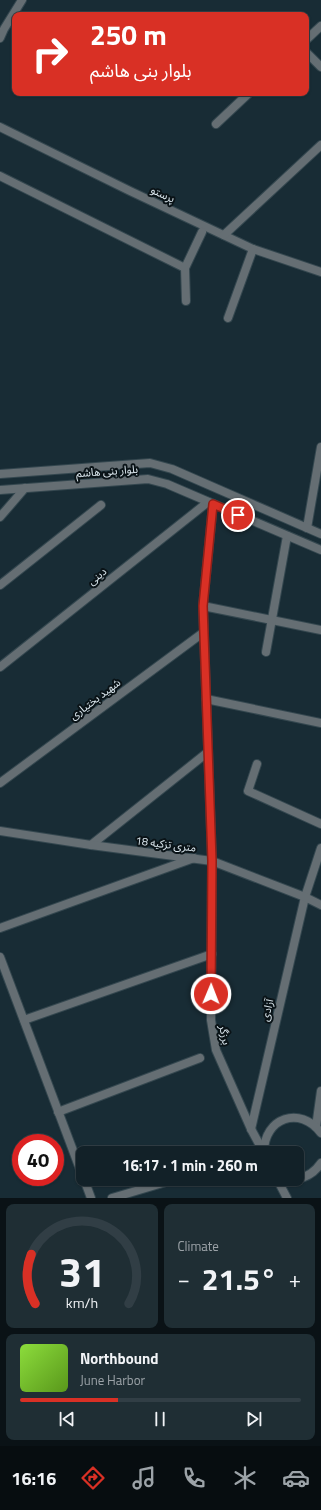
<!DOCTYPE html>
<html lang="en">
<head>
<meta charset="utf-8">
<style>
	:root { --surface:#122128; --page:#1f2e34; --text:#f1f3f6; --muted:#9ca3a8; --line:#313e45; --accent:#d93025 }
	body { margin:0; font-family:"Titillium Web","Noto Sans Arabic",sans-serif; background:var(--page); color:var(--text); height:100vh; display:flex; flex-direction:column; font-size:15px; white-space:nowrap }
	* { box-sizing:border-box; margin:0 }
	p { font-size:13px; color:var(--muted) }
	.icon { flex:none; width:22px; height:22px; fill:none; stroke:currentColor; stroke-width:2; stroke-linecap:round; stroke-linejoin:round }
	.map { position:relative; height:1198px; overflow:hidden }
	.sheet { display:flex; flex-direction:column; gap:6px; padding:6px; background:#0a1216; flex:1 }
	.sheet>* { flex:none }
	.hud { position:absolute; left:12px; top:12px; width:297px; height:84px; border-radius:8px; box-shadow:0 1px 3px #0004,0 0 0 1px var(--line); background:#d93025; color:#fff; overflow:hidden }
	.speed { position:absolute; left:12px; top:1134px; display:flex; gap:8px; font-size:20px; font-weight:700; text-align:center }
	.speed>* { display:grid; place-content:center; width:52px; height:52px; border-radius:50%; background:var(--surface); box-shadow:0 1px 3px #0004,0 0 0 1px var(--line); line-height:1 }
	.speed .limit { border:6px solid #d22; background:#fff; color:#111 }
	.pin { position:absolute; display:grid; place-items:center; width:34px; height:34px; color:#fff; margin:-17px; border:2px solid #fff; border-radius:50%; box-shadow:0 1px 4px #0007 }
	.me { position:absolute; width:44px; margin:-22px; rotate:1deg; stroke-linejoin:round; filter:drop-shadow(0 0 3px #0008) }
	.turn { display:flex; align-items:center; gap:14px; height:84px; padding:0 12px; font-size:18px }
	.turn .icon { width:52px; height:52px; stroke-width:2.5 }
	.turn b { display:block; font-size:28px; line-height:34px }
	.big { font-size:30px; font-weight:700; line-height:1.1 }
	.sheet .tile { flex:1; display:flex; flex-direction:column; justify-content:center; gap:6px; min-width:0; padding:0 14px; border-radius:8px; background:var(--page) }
	.sheet .dial { align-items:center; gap:0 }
	.dial svg { height:104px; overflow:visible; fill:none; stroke:var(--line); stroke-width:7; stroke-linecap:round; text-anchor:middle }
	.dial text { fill:var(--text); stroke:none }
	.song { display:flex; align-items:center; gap:12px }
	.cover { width:48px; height:48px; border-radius:6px; background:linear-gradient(135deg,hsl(90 70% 55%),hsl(90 70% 35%)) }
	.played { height:4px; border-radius:2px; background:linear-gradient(90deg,var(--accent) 35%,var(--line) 35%) }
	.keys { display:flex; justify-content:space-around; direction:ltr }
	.heat { display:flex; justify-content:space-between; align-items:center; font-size:22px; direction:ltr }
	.sheet .tiles { flex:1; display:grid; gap:6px; grid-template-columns:1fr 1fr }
	.tile:last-child { grid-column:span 2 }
	.trip { position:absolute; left:76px; top:1146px; width:228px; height:40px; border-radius:8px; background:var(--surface); box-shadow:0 1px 3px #0004,0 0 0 1px var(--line); font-weight:700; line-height:40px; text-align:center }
	.dock { display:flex; height:64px; justify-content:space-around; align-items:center; background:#070d10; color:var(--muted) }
	.dock .icon { width:28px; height:28px }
	.dock .selected { color:var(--accent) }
	.dock b { font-size:18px; color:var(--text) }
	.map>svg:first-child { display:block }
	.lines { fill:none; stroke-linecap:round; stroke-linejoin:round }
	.minor-casing { stroke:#34474f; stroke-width:10 }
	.tertiary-casing { stroke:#34474f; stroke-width:10 }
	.minor { stroke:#656e73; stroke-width:8 }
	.tertiary { stroke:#656e73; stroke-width:8 }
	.route-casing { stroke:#8d1f18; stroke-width:10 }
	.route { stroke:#d93025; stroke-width:7 }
	.labels { text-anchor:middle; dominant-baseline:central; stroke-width:4; stroke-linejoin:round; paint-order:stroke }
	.street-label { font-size:11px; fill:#deeaf1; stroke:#0a1317 }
</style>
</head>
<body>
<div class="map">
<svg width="321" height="1198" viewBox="0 0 321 1198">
	<rect width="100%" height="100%" fill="#182c35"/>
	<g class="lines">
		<!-- minor casing -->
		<g class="minor-casing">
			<g id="minor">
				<path d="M306,40l15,-14"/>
				<path d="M306,52l15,15"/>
				<path d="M216,124l33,-31"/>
				<path d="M0,127l130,64 123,58 68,23"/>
				<path d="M0,176l185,92"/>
				<path d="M224,235l97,-90"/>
				<path d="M186,301l-1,-33 17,-36"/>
				<path d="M228,318l25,-69"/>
				<path d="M0,517l25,-29"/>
				<path d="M307,528l14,-81"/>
				<path d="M0,585l101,-80"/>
				<path d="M203,606l118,24"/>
				<path d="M266,652l21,-116"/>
				<path d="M0,667l208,-165"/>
				<path d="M206,699l115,24"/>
				<path d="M257,764l-9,27 73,33"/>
				<path d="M0,783l204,-151"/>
				<path d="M91,845l117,-93"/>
				<path d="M0,928l194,-70"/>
				<path d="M0,957l83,220"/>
				<path d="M24,1020l188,-66"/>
				<path d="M58,1112l142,-54"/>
				<path d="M316,1127l5,-36"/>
				<path d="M251,1129l54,-232 16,-49"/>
				<path d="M84,1179l7,19"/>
				<path d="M112,1198l64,-19"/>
			</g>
		</g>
		<!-- tertiary casing -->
		<g class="tertiary-casing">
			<g id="tertiary">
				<path d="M0,38l4,-9 18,-29"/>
				<path d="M0,474l150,-11 22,6 149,65"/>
				<path d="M0,490l148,-11 19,5 154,66"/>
				<path d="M213,504l-10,102 9,255 -1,159 5,30 35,79 13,24"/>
				<path d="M0,831l91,14 121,16 93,36 16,8"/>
				<path d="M264,1152c0,-34 36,-47 57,-19"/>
				<path d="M277,1179l10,19"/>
				<path d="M297,1179c11,-2 18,-7 24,-16"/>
			</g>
		</g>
		<!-- minor -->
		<use href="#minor" class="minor"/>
		<!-- tertiary -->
		<use href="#tertiary" class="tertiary"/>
	</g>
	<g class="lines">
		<!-- route casing -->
		<g class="route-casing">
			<path id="route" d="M211,994l1,-133 -9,-255 10,-102 25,11"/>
		</g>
		<!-- route -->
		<use href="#route" class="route"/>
	</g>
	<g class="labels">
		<!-- street labels -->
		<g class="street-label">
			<text transform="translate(163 194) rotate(25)">پرستو</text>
			<text transform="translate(107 471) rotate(-4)">بلوار بنی هاشم</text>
			<text transform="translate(97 576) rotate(-38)">دینی</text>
			<text transform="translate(95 699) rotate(-37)">شهید بختیاری</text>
			<text transform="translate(166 844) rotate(7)">18 متری تزکیه</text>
			<text transform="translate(267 1010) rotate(-77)">آزادی</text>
			<text transform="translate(225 1035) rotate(79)">برزگر</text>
		</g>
	</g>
</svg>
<div class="speed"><div class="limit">40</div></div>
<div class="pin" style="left:238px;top:515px;background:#d93025"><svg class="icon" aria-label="arrive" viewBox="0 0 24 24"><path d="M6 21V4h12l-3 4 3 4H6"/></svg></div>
<svg class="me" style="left:211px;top:994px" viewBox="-20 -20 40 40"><circle r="17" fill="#d93025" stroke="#fff" stroke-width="3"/><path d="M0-11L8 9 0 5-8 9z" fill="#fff"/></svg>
<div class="trip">16:17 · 1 min · 260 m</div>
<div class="hud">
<div class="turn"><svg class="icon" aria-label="right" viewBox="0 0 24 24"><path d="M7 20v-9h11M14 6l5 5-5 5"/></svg><div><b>250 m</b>بلوار بنی هاشم</div></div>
</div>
</div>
<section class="sheet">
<div class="tiles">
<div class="tile dial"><svg viewBox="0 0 100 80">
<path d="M14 69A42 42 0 1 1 86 69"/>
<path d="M14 69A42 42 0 0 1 11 31" stroke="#d93025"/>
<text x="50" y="56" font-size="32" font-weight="700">31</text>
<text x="50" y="72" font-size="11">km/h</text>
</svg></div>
<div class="tile"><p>Climate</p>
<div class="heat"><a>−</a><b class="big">21.5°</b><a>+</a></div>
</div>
<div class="tile">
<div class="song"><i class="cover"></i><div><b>Northbound</b><p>June Harbor</p></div></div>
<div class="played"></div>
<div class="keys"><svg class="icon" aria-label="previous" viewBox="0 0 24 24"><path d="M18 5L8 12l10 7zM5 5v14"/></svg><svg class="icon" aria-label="pause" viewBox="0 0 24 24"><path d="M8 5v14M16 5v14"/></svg><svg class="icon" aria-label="next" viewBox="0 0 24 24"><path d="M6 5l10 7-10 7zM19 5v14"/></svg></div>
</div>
</div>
</section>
<nav class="dock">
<b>16:16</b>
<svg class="icon selected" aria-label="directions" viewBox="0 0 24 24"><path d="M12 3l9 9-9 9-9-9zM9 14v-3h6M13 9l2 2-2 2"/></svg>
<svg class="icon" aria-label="music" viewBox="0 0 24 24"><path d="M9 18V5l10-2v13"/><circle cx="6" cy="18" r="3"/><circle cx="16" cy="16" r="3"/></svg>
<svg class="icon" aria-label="phone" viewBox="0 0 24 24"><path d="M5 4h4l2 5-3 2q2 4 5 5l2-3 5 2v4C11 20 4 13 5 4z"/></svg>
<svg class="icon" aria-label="climate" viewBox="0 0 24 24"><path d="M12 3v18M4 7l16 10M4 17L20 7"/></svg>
<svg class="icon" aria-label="car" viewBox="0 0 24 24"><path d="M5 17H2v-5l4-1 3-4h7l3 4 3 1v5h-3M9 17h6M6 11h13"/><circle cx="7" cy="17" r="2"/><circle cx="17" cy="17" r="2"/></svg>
</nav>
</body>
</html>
